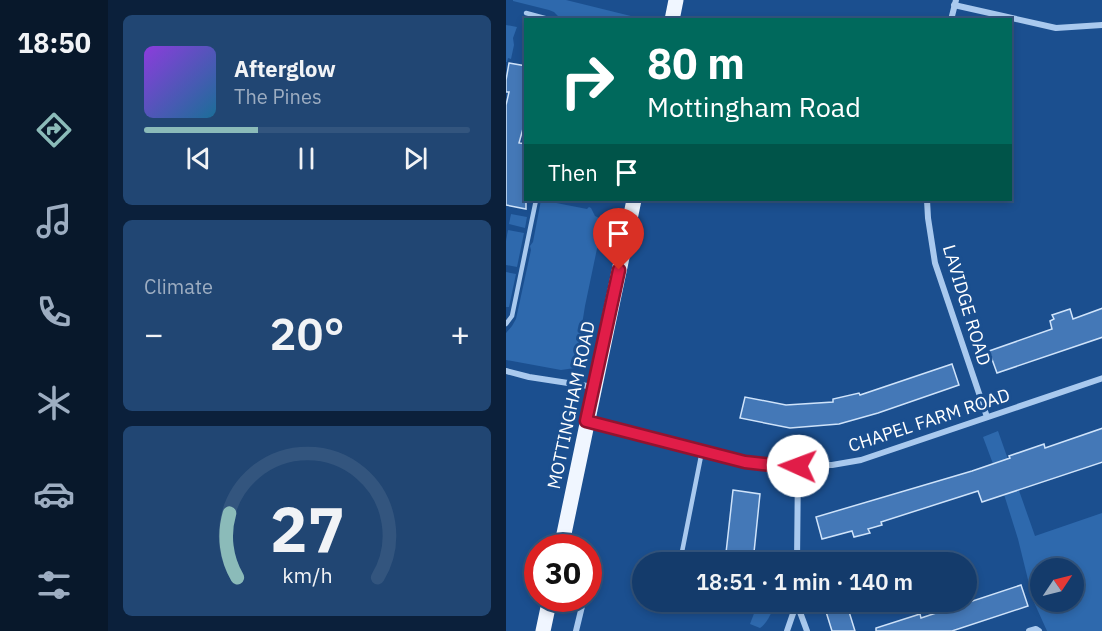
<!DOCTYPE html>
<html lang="en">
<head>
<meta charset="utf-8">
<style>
	:root { --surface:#143b6b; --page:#214673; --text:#f1f3f6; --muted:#9dadc1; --line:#33557e; --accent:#8bbbb9 }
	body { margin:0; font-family:"IBM Plex Sans",sans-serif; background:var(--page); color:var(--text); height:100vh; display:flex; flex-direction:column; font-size:22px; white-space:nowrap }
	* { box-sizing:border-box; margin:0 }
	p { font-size:20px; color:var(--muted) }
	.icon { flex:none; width:33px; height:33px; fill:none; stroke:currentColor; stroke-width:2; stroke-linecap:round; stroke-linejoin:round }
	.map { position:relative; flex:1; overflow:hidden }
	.details { display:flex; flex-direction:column; gap:15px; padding:15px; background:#0b203b; width:398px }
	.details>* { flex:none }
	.guide { position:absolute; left:18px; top:18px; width:488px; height:183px; border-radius:0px; box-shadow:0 3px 9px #0003,0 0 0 2px var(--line); background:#00695c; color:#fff; overflow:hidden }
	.needle { width:39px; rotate:55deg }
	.controls { position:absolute; left:524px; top:558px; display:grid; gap:12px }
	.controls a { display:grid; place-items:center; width:54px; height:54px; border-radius:50%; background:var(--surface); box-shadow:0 3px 9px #0003,0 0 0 2px var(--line); font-size:30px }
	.speed { position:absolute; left:18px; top:534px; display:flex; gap:12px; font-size:30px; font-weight:700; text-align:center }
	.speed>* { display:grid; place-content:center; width:78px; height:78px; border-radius:50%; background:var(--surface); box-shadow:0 3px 9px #0003,0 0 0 2px var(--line); line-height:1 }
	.speed .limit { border:9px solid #d22; background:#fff; color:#111 }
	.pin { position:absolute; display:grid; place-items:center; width:51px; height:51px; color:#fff; margin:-62px -26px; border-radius:50% 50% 50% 0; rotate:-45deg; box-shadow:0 0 6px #0007 }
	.pin .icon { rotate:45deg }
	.me { position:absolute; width:66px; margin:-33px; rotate:272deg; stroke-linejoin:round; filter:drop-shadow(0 0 4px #0008) }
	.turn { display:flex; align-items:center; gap:21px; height:126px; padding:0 24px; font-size:27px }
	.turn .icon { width:78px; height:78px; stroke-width:2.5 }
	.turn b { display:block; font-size:42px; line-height:51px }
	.then { display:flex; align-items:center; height:57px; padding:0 24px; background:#0003; gap:12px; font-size:22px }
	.big { font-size:45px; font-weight:600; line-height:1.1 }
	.details .tile { flex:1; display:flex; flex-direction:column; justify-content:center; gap:9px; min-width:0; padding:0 21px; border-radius:9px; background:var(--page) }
	.details .dial { align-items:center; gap:0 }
	.dial svg { height:156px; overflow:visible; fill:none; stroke:var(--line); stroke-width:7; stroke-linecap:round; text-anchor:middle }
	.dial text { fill:var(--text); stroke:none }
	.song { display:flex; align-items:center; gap:18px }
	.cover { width:72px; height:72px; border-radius:9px; background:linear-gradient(135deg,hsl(270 70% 55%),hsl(200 70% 35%)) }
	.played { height:6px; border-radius:3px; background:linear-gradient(90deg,var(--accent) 35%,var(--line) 35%) }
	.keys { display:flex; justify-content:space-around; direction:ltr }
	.heat { display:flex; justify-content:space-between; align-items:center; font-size:33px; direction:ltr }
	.trip { position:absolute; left:126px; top:552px; width:345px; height:60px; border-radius:30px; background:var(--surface); box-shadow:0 3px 9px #0003,0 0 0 2px var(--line); font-weight:600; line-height:60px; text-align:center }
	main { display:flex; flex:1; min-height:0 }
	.dock { display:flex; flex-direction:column; width:108px; justify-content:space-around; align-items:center; background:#08182b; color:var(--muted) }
	.dock .icon { width:42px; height:42px }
	.dock .on { color:var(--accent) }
	.dock b { font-size:27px; color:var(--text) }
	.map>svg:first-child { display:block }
	.green { fill:#2e69ad; fill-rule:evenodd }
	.building { fill:#4478b7; stroke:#cfe3fa; stroke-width:1.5 }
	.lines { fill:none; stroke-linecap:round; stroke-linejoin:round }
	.lane { stroke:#a9c9ee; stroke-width:4.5 }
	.street { stroke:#a9c9ee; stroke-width:6 }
	.primary { stroke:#f0f6ff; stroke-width:15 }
	.route-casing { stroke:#92132f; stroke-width:15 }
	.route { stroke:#e11d48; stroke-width:10 }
	.labels { text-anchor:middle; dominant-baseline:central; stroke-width:6; stroke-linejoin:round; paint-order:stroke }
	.street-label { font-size:18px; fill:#fff; stroke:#1b4f8f }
</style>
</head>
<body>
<main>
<nav class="dock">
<b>18:50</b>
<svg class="icon on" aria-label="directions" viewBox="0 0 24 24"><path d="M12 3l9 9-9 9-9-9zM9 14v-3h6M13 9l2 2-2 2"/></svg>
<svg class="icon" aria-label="music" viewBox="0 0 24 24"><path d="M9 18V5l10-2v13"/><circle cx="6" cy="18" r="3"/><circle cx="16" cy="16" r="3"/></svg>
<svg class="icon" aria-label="phone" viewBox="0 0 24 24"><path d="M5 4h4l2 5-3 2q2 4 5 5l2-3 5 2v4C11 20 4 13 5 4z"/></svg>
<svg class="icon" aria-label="climate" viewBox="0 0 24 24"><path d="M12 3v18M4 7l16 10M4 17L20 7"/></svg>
<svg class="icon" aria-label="car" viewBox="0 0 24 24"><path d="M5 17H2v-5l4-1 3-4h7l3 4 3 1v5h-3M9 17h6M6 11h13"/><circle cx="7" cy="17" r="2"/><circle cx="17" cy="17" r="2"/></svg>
<svg class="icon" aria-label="filters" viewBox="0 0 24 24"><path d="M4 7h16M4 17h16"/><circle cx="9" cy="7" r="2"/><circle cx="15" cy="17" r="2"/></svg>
</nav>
<section class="details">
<div class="tile">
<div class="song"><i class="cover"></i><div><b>Afterglow</b><p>The Pines</p></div></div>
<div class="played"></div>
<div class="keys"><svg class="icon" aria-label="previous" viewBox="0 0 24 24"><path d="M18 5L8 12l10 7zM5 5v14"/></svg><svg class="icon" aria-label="pause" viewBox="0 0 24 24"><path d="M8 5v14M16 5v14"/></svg><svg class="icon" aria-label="next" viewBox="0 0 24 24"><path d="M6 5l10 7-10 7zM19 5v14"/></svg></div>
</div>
<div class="tile"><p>Climate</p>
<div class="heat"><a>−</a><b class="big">20°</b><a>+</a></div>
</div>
<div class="tile dial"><svg viewBox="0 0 100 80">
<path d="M14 69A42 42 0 1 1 86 69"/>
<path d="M14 69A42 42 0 0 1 10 36" stroke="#8bbbb9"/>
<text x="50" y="56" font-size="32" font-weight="700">27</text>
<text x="50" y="72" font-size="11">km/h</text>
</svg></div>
</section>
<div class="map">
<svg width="597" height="631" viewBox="0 0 597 631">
	<rect width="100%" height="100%" fill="#1b4f8f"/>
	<!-- green -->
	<g class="green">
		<path d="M7,0h53l77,19h-82l-7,-7 -5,-2 -36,-9z"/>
		<path d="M0,25l11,2 -4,11 1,7 -3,14 -3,-1 -1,4h-1z"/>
		<path d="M35,200l46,9 2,-2 2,1 4,8 8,4 -18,86 -10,62 -14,2 -55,-10v-27l6,-7 4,-7 15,-69 -1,-4 3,-4z"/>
		<path d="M5,214l16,3 -2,11 -16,-4z"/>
		<path d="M2,230l16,3 -7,34 -11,-2v-24z"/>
		<path d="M0,272l10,2 -7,33h-3z"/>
		<path d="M492,431l37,105 67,-23v118h-55l-14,-31 -15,-61 -16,-51 -19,-51zM534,568h33v34h-33z"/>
		<path d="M252,603l15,6c-3,7 -7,15 -13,19l-10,-4z"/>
	</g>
	<!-- building -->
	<g class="building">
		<path d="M3,63l17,3v52l-7,25 7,1v65l-20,-4v-100l3,-13h-3v-12z"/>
		<path d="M597,308v29l-106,36 -8,-22 63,-22 -2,-8 4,-2 -2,-4 18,-6 3,10z"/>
		<path d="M446,364l7,21 -81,28 -39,11 -49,4 -50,-10 5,-21 41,8 47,-3v-3l26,-6 1,2z"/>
		<path d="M597,428v34l-121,40 -4,-11 -97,31 1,3 -14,4 2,4 -16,4 -2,-6 -30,8 -6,-22 156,-46 38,-13 -1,-2 35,-12 1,4z"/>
		<path d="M227,490l27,4 -7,68h-28z"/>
		<path d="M515,585l7,21 -76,25h-76v-3l44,-14 1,4z"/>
		<path d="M317,602h23l9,29h-23z"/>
	</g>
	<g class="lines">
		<!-- lane -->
		<g class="lane">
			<path d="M20,13l26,7"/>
			<path d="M0,324l6,-8 24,-116"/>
			<path d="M174,562l22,-111"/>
		</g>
		<!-- street -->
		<g class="street">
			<path d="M448,5l102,23 47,-3"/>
			<path d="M445,20l5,-20"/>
			<path d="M421,200l1,18 7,45 52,154"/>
			<path d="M0,371l23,6 65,10"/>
			<path d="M81,421l158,41 27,3h60l29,-5 242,-82"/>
			<path d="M291,562l1,-96"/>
			<path d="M82,572v3"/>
			<path d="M291,604l10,27"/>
			<path d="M70,631l8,-33"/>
			<path d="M281,631l10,-29"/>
			<path d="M523,631l7,-2 3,2"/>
		</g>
		<!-- primary -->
		<g class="primary">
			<path d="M166,20l4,-20"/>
			<path d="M55,548l73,-348"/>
			<path d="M37,631l7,-33"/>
		</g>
	</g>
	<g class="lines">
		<!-- route casing -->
		<g class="route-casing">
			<path id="route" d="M113,270l-33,151 159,41 27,3 26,1"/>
		</g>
		<!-- route -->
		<use href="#route" class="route"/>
	</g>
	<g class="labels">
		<!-- street labels -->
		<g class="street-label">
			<text transform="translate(461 305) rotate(73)">LAVIDGE ROAD</text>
			<text transform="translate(65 405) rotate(-78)">MOTTINGHAM ROAD</text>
			<text transform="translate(423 420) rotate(-18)">CHAPEL FARM ROAD</text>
		</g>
	</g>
</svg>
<div class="controls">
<a><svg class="needle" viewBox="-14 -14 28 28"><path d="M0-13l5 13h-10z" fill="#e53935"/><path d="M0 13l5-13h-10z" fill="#9dadc1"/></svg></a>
</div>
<div class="speed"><div class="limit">30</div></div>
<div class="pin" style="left:113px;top:270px;background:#d93025"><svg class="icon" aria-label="arrive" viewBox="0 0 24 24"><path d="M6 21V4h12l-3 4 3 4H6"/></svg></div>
<svg class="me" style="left:292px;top:466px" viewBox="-20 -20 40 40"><circle r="19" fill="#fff"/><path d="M0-13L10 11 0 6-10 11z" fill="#e11d48"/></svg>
<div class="trip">18:51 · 1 min · 140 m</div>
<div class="guide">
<div class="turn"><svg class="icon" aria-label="right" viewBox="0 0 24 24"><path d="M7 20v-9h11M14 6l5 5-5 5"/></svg><div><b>80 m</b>Mottingham Road</div></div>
<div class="then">Then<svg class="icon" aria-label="arrive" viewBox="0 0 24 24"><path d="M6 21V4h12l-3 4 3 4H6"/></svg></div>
</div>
</div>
</main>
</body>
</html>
